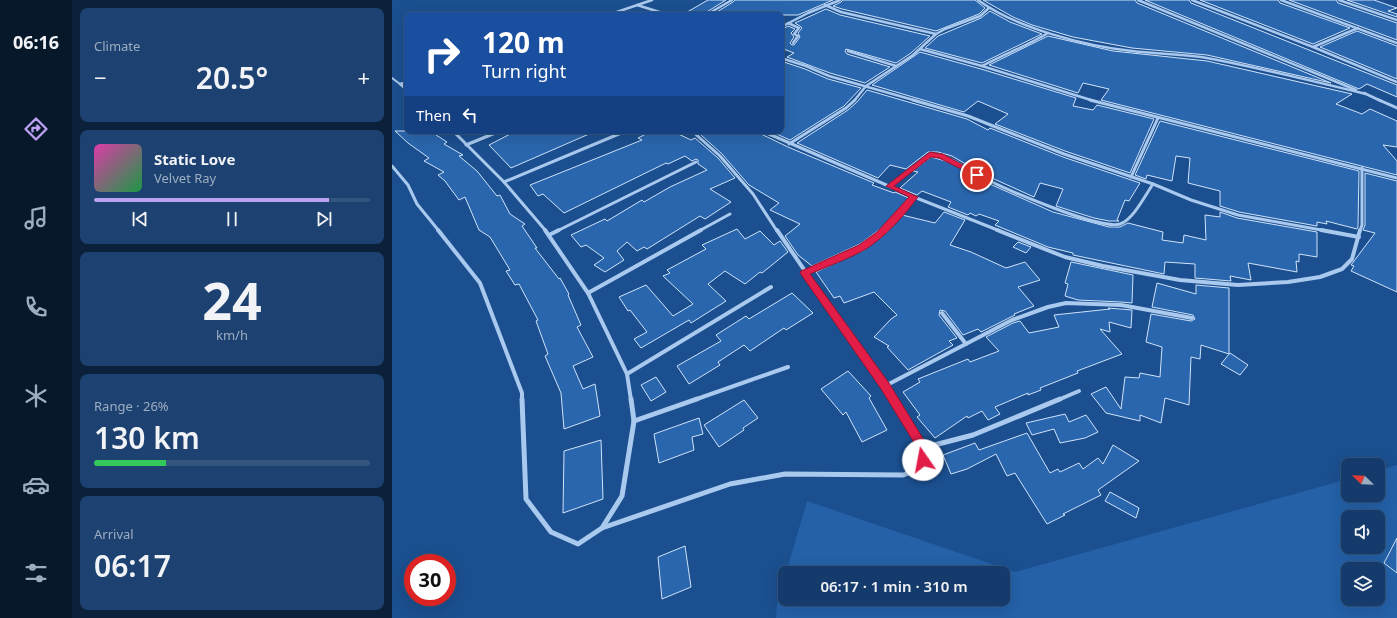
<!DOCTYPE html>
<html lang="en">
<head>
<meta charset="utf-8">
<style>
	:root { --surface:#143b6b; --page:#1d4271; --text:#f1f3f6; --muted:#9dadc1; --line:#33557e; --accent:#bca0f2 }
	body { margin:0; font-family:"Noto Sans",sans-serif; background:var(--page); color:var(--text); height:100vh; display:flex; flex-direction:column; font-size:15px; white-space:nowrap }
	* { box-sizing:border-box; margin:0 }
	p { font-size:13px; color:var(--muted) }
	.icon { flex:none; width:22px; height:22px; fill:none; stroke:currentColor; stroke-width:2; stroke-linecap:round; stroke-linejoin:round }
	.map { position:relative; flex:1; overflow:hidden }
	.drawer { display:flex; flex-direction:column; gap:8px; padding:8px; background:#0b203b; width:320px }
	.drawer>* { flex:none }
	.guide { position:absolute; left:12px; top:12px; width:380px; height:122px; border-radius:8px; box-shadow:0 4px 16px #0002,0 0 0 1px var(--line); background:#1a4fa0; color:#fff; overflow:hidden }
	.needle { width:26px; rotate:293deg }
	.tools { position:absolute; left:949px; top:458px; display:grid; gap:8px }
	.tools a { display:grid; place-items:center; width:44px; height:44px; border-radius:8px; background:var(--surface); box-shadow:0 4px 16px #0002,0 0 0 1px var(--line); font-size:20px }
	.speed { position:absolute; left:12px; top:554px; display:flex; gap:8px; font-size:20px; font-weight:700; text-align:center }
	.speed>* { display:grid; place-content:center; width:52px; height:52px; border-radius:50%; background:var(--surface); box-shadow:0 4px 16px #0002,0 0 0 1px var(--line); line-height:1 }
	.speed .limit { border:6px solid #d22; background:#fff; color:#111 }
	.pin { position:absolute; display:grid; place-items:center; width:34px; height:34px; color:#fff; margin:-17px; border:2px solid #fff; border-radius:50%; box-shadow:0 1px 4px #0007 }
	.me { position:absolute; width:44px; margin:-22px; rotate:348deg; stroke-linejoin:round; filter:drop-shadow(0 0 3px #0008) }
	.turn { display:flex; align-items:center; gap:14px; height:84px; padding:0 12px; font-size:18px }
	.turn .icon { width:52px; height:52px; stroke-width:2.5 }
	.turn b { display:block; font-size:28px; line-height:34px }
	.then { display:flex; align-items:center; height:38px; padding:0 12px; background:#0003; gap:8px; font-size:15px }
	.big { font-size:30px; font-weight:600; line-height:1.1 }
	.drawer .widget { flex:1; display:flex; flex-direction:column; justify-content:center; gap:6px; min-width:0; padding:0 14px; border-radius:8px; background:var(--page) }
	.drawer .dial { align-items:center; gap:0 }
	.dial b { font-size:52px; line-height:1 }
	.song { display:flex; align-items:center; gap:12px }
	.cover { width:48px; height:48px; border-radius:6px; background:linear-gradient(135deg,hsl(320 70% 55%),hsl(140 70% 35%)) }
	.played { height:4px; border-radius:2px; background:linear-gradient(90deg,var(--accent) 85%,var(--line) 85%) }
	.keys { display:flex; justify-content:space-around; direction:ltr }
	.heat { display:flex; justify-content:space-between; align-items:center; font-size:22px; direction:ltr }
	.charge { height:6px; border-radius:3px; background:linear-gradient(90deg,#34c759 26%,var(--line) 0) }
	.trip { position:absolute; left:386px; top:566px; width:232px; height:40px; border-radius:8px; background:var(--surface); box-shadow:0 4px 16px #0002,0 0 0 1px var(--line); font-weight:600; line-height:40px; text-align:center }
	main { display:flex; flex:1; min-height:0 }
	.dock { display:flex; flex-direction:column; width:72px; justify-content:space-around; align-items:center; background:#08182b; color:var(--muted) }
	.dock .icon { width:28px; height:28px }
	.dock .on { color:var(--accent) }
	.dock b { font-size:18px; color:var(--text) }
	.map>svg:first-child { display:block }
	.green { fill:#2461a8; fill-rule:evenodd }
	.building { fill:#2a66ad; stroke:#cfe3fa }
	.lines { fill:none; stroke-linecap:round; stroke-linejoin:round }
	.service { stroke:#a9c9ee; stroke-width:2 }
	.minor-far3 { stroke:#a9c9ee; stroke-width:2.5 }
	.minor-far2 { stroke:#a9c9ee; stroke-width:3 }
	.minor-far1 { stroke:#a9c9ee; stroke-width:4 }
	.minor { stroke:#a9c9ee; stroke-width:5 }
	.route { fill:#e11d48; stroke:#92132f }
</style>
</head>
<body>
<main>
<nav class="dock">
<b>06:16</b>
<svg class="icon on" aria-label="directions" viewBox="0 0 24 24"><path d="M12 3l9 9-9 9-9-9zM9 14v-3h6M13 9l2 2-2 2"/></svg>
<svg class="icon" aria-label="music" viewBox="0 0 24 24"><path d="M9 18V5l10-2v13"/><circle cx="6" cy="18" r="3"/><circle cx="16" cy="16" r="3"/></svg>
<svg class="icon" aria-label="phone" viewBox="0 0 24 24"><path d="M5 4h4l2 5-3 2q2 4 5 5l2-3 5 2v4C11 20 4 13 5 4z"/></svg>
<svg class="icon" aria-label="climate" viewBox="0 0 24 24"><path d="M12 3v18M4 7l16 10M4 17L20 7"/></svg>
<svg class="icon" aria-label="car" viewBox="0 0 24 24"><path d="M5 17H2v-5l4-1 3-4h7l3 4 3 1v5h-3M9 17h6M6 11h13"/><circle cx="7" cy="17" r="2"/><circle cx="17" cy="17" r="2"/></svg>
<svg class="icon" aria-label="filters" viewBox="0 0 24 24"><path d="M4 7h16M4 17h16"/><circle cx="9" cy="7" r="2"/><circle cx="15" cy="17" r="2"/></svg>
</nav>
<section class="drawer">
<div class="widget"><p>Climate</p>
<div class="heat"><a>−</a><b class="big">20.5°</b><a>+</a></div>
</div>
<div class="widget">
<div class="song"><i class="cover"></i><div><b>Static Love</b><p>Velvet Ray</p></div></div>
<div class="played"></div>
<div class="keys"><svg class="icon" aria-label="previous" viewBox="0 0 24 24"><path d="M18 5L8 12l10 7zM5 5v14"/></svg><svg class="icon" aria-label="pause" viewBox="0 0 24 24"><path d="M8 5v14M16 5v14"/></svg><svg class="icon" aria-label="next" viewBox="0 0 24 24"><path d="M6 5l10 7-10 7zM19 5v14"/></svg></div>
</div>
<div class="widget dial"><b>24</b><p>km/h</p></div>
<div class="widget"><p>Range · 26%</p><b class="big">130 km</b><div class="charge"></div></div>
<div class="widget"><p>Arrival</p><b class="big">06:17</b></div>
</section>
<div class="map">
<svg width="1005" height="618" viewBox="0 0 1005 618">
	<rect width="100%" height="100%" fill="#1b4f8f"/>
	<!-- green -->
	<path class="green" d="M1005,465v153h-621l1,-13 8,-28v22h218v-26h-217l21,-72 208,71 333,-93v16h30v-24zM956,517h30v30h-30zM956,569h30v30h-30z"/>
	<!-- building -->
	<g class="building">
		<path d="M316,0h18l-21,13 -2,2h-21z"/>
		<path d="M343,0h98l-35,15h-86l21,-13z"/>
		<path d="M451,0h132l10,8 -6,6 -43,17 -94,-22 -9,-3 8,-4z"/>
		<path d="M591,0h152l2,3 194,80 -124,-28 -75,-7 -59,-11 -41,-12 -19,-8z"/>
		<path d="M753,0h44l2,3 206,82v12l-30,-13 -8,5z"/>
		<path d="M808,0h78l2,3 70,25 -37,16z"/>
		<path d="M897,0h47l2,3 59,20v17z"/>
		<path d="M955,0h27l23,8 -9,3 9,3v3z"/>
		<path d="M434,9l14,6 90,21 -19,17 -15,10 -50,-14 -1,2 2,3 43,13 -25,16 -35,-10 -43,-16 7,-4 -13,-5v-18l7,-4 7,3 -4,4 3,4 -4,6 2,2h2l6,-8 -2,-4 4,-5 -2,-2 -5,-3z"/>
		<path d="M598,11l20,11 32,12 -60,29 -57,-15 13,-12 43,-18z"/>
		<path d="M965,31l40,15v33l-77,-32z"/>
		<path d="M656,36l65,15 94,10 145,33 -16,10 26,10 8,-5 27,12v26l-14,-2 14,16v14l-296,-75 8,-11 -26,-6 -5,10 -89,-28z"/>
		<path d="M528,52l61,17 95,29 -3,8 20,4 4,-5 57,14 -24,54 -65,-22 -70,-27 13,-10 -30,-13 -14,11 -92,-27z"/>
		<path d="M389,61l24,8 23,10 33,9 -17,18 -54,34 -20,-9h11z"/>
		<path d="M475,90l100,29 21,11 2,-2 73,29 77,26 -11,18 -4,-1 -8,20 2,1h-10l-15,-3 -38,-12 7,-17 -23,-6 -6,14 -51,-23 -31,-18 -14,-4h-10l-22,17 -16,-4 -12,13 -81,-35 51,-33 9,-8z"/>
		<path d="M768,121l199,50 -1,56 -1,2 -31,-8 1,3 -10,-2v4l-78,-14 -19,-6v-15l-32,-8 2,-25 -14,-2 -4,25 -25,-6 -1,4 -11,-4z"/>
		<path d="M3,131h35l17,11 -3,2 19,11 -4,1 18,15 20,25 3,-1 10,19 15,10 -3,2 15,22h-2l24,31 1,-1 9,16 -1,1 13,30 -4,2 16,30 -20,9 10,23 12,-5 5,32 -36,13 -3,-36 -16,-37 3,-2 -12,-33 2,-1 -19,-36 -4,1 -9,-14 4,-1 -20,-33 -11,-7 -14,-33 -6,3 -14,-19 -7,-6 6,-3 -20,-11 5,-3 -21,-15z"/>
		<path d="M124,131h80l-85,37 -22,-23z"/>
		<path d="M260,131h20l19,9 4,-2 23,20 17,20 -25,11 21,13 -26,17 -5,-3 -53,33 -3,-2 -7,4 -10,-9 -10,9 7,9 -19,12 -11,-7 10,-7 -18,-13 -5,2 -10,-12 34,-16 2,2 35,-21 2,2 26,-15 37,-17 -9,-6v-4l-2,-1 -4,2 -7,-5 -17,8 -2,-1 -102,50 -21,-19 -5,2 -8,-11 112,-45 -4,-2z"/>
		<path d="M318,131h49l2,3 27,13 86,36 -2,2 22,8 1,-1 14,6 -26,29 -23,17 -48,22 -14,-11 -13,-19 15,-12 -30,-14 9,-7 -30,-18 -27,-31 -21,-19z"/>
		<path d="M539,157l18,5 43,23 61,27 56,15h11l8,-4 35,9 -1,8 21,3 1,-8 22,5 -1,-25 15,2v-5l17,6 80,14v25l-18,-3v8l-3,-1 1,11 -49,-9 3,17 -21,-4 1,5 -36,-3v-14l-30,-2 -1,12 -91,-19v-2l-25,-6 -53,-22 4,-4 -20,-7 -3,2 -6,-3 -2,2 -20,-8 3,-5 -29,-11 -5,4 -17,-7 18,-16 -5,-1z"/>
		<path d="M973,173l32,8v111l-46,-21 3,-5 -3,-1 24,-32 -12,-3 2,-5z"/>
		<path d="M552,212l21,8 -15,25 21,7 35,16 19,-6 15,18 -22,7 16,19 -20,8 1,1 -34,17 -3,-3 -15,6 -18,-24 -5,-1 -1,5 18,23 -8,3 4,4 -45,25 -21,-23 2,-1 -15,-9 17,-18 6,-4 -23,-23 -30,11 -4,-7 -6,2 -18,-26 48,-22 22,-17 16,-18 33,8z"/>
		<path d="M345,229l8,10 15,-8 14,14 6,-4 8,11 -26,21 -2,-1 -15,12 -20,-13 -17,13 18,17 -35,22 -2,-3 -48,28 -7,-9 13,-7 -17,-22 -2,1 -9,-14 27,-12 27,31 20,-12 -30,-28 7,-3 -3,-3 39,-21 -4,-4z"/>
		<path d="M626,242l13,5 -5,6 -13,-6z"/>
		<path d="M679,262l62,13 -1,28 -11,-1 -43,-2 -13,-4 3,-12 -3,-1z"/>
		<path d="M765,283l39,11v-9l33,3v66l-28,-9 -1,14 -9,-2 -2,48 -24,-7 -4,25 -21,-8v6l-34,-8 -15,-19 15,-7 15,22 4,-32 14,1 1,-5 20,4 2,-30 -16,-5 5,-28 40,7 4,-2 -2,-4 -41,-8z"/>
		<path d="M400,293l21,20 -27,17 -2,-2 -34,23 -6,-6 -26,17 2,3 -31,19 -12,-18 44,-25 -5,-6 30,-19 3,3z"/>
		<path d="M716,308l24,2 -1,18 -22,-6 1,10 -10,-3 22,25 -45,17 1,2 -38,15 1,2 -13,5v-2l-33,14 5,7 -12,6 -6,-9 -14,7 -1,-2 -32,22 -18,-21 3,-2 -17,-23 17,-10 -2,-3 50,-20 2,3 29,-11 -13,-14 27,-14 7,-2 9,12 30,-6 -5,-12 56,-6z"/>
		<path d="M838,353l18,12 -8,10 -19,-11z"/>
		<path d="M456,371l23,25 -2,2 18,32 -25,12 -16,-30 -3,3 -22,-26z"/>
		<path d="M264,377l10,15 -15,9 -10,-16z"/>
		<path d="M352,400l14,18 -15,10 1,2 -25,17 -15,-22z"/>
		<path d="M673,414l4,8 17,-7 12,17 -13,6 -25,5 -6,-14 -22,6 -6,-12z"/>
		<path d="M307,418l4,16 -11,3 2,13 -35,13 -5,-29z"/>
		<path d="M635,433l23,40 8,-4 2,3 19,-9 4,6 15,-11 5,6 10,-19 26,16 -41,29 3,5 -38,19 2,1 -18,9 -32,-51 -8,3 -11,-22 -29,15 -16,5 -8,-19 32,-12 4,7z"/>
		<path d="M209,440l2,59 -40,14 1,-62z"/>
		<path d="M718,492l29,16 -3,10 -31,-17z"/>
		<path d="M1005,538v35l-13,-10z"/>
		<path d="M293,546l6,41 -29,12 -4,-42z"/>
	</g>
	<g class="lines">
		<!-- service -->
		<path class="service" d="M0,78l8,6"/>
		<!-- minor-far3 -->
		<g class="minor-far3">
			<path d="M586,0c38,28 107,46 154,51 24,3 50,3 75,7 53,10 106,23 159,36"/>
			<path d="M746,0l218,90"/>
			<path d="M800,0l121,47 84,35"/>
			<path d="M889,0l116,43"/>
			<path d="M947,0l58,20"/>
			<path d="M245,5l32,10"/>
			<path d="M433,5l16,7 95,22"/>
			<path d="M216,15l44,-15"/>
			<path d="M314,15l26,-15"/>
			<path d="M396,23l11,5 -5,6 4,2 -5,7"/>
			<path d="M389,27l27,-14 32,-13"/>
			<path d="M921,47l45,-19"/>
			<path d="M528,49l62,17c22,-12 45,-20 66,-33"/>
			<path d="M456,51l48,15"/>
			<path d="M389,58l25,8 23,10 88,25"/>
			<path d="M590,66l112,35"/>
			<path d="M15,82l-7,2 7,6"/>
			<path d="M972,93l17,8"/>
			<path d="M462,101l12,-15 47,-31 23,-21 9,-5 35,-13 9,-8"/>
		</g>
		<!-- minor-far2 -->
		<g class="minor-far2">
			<path d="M698,100l307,78"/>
			<path d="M987,100l18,8"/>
			<path d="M61,131l51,51 42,49"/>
			<path d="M300,131l28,25 33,38 24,37"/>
			<path d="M370,131l152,66 86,34"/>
			<path d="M397,144l57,-36 9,-8"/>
			<path d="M74,145l34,-14"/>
			<path d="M0,166l16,19 9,19 22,27"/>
			<path d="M739,177l27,-59"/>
			<path d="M112,182l122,-51"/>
			<path d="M761,184l38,16 47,15 89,16"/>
			<path d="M497,186l41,-32c19,0 36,15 52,23 23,12 117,53 138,47 13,-4 26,-30 33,-40l-89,-30 -96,-38 -55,-16"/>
			<path d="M165,231l139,-69"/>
			<path d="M307,231l31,-17"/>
			<path d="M491,231l31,-34"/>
			<path d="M968,231l2,-6v-57"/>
		</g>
		<!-- minor-far1 -->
		<g class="minor-far1">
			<path d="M46,230l42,53 42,110v7"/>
			<path d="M153,230l43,63 39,81 4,26"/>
			<path d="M385,230l116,170"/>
			<path d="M605,230l68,27 38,9 77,14 58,5 50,-3 32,-5 22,-8 10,-10 8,-29"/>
			<path d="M929,230l38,7"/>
			<path d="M157,235l10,-5"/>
			<path d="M413,273l57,-26 22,-17"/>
			<path d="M196,293l113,-63"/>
			<path d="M550,313l24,31"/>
			<path d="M235,374l144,-87"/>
			<path d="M493,386l127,-66 36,-13 18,-4 55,2 71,13"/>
			<path d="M302,400l94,-33"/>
			<path d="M666,400l21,-9"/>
		</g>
		<!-- minor -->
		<g class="minor">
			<path d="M130,399l4,100 25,33 27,12 24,-16 20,-32 12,-75 -3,-22"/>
			<path d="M242,421l63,-22"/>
			<path d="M531,448l50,-13 87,-36"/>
			<path d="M210,528l128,-44 55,-10 118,1 14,-5 6,-10v-12l-30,-49"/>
		</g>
	</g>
	<!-- route -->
	<path class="route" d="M538,152l13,2 38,21 -4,2 -38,-19 -8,-1 -37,29 24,11c-14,19 -32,39 -52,52 -17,10 -38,17 -56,25l79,109 38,62c3,5 2,13 0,18l-4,2 -4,-2 -2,-3 1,-11 -37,-60 -81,-116 1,-2 58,-26 18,-13 32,-35 -23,-11z"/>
</svg>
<div class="tools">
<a><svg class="needle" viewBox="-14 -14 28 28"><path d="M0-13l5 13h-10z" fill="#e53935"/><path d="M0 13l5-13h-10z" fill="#9dadc1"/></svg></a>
<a><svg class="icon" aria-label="sound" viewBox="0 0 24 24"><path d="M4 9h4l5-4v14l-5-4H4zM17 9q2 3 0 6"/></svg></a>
<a><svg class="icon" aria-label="layers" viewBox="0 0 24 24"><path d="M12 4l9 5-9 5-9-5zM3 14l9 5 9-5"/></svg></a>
</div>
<div class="speed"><div class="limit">30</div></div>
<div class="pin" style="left:585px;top:175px;background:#d93025"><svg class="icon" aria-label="arrive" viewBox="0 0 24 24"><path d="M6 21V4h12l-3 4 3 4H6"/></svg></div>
<svg class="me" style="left:531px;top:460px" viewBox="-20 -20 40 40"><circle r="19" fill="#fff"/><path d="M0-13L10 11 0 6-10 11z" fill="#e11d48"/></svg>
<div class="trip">06:17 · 1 min · 310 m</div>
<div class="guide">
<div class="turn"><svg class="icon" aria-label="right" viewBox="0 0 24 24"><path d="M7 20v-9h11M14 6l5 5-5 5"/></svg><div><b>120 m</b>Turn right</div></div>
<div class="then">Then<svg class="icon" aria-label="left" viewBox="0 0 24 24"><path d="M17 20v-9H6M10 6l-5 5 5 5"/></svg></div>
</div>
</div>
</main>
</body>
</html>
